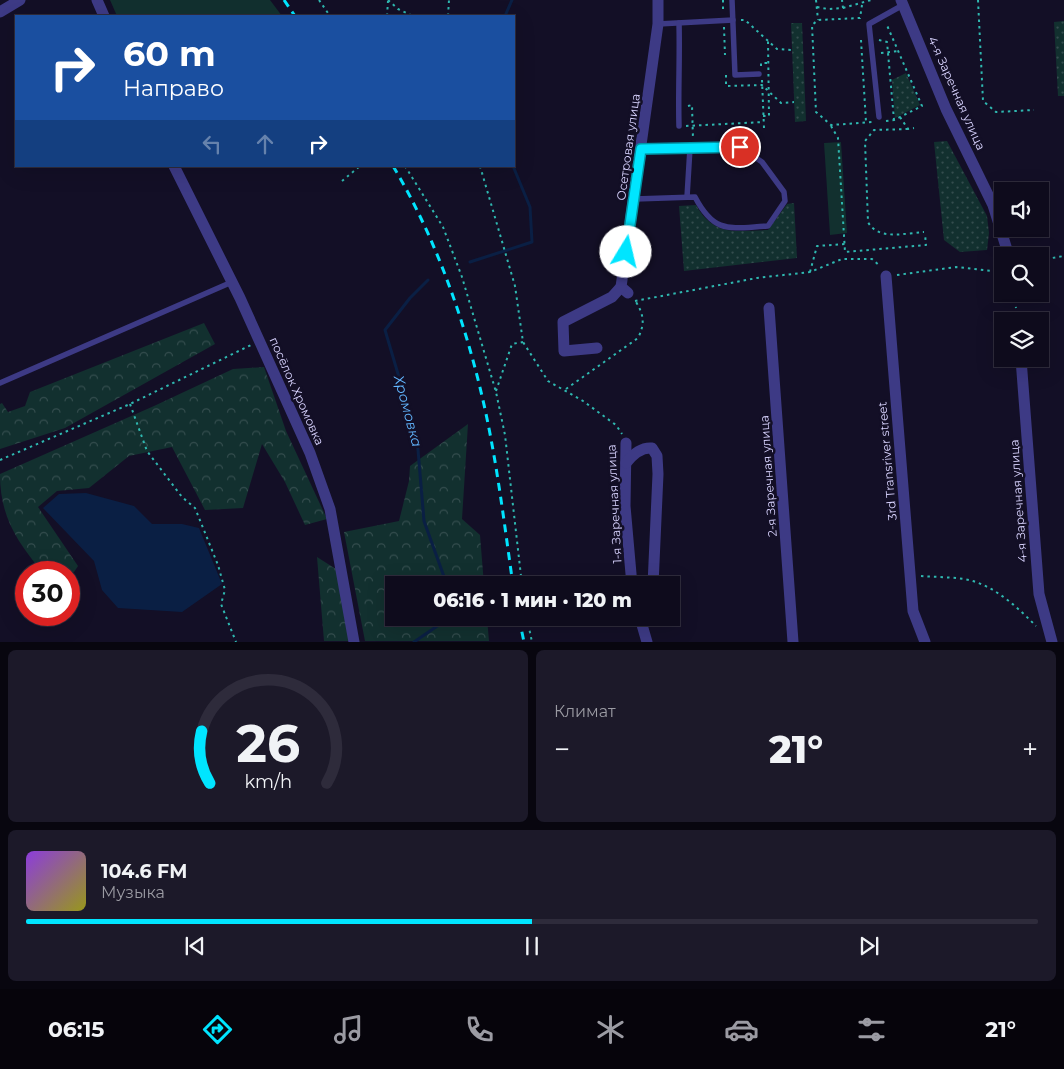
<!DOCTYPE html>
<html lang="ru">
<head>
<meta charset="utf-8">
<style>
	:root { --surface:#0e0b1c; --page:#1c1929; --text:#f1f3f6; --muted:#9b9ba3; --line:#2e2b3b; --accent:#00e5ff }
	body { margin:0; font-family:Montserrat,sans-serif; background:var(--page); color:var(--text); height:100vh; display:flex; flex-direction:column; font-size:19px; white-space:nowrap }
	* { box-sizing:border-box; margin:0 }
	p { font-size:16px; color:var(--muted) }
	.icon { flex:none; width:28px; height:28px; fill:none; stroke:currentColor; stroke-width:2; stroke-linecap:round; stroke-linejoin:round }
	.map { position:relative; height:642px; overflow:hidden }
	.drawer { display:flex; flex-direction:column; gap:8px; padding:8px; background:#08060f; flex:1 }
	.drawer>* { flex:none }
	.top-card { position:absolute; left:15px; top:15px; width:500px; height:152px; border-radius:0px; box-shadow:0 5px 20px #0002,0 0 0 1px var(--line); background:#1a4fa0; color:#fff; overflow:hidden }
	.buttons { position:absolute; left:994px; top:182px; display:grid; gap:10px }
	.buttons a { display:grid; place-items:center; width:55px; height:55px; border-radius:0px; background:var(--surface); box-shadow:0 5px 20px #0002,0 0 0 1px var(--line); font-size:25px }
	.speed { position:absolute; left:15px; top:561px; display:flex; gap:10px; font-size:25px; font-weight:700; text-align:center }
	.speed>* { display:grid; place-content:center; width:65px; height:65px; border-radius:50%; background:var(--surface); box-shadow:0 5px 20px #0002,0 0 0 1px var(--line); line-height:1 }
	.speed .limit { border:8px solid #d22; background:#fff; color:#111 }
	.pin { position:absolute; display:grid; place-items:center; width:42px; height:42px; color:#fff; margin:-21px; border:2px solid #fff; border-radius:50%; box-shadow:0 1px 5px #0007 }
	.me { position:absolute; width:55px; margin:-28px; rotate:9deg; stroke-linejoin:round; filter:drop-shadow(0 0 4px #0008) }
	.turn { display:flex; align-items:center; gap:18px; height:105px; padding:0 25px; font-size:22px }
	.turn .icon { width:65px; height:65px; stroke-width:2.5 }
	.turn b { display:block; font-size:35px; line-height:42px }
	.lanes { display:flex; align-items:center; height:48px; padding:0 25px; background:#0003; justify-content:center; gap:25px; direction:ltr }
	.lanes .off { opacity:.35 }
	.big { font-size:38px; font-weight:800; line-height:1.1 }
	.drawer .card { flex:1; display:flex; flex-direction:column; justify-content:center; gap:8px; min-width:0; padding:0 18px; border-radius:8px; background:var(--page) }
	.drawer .dial { align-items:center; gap:0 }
	.dial svg { height:130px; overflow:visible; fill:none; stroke:var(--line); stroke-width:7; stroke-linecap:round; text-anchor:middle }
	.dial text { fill:var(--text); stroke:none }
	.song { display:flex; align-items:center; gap:15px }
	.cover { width:60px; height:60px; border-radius:8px; background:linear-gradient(135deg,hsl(270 70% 55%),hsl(60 70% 35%)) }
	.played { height:5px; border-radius:2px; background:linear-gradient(90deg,var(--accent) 50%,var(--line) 50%) }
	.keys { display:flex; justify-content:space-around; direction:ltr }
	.heat { display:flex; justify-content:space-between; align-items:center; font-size:28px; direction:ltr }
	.drawer .tiles { flex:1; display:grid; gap:8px; grid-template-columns:1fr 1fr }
	.card:last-child { grid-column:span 2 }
	.trip { position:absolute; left:385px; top:576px; width:295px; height:50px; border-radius:0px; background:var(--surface); box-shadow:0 5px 20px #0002,0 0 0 1px var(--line); font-weight:800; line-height:50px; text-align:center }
	.tab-bar { display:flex; height:80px; justify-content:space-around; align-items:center; background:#06040b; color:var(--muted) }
	.tab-bar .icon { width:35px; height:35px }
	.tab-bar .current { color:var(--accent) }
	.tab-bar b { font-size:22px; color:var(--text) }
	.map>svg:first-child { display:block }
	.grass { fill:#12302f }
	.forest { fill:url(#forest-crowns) }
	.park { fill:url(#park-dots) }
	.water { fill:#0a1f44 }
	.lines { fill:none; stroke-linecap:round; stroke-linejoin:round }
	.stream { stroke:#0a1f44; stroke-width:3 }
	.path { stroke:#2fb8b0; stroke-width:2; stroke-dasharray:2.5 4; stroke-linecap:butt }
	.lane { stroke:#3d3a85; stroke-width:5.5 }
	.street { stroke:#3d3a85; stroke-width:11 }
	.rail { stroke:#00e5ff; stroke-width:3; stroke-dasharray:8 6; stroke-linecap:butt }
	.route-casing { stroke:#0095a6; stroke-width:12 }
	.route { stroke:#00e5ff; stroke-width:9 }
	.labels { text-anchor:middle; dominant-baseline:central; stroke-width:5; stroke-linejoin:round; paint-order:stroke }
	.street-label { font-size:12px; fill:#d9d4ff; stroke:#130f26 }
	.water-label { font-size:14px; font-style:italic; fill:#62b6ff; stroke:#130f26 }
</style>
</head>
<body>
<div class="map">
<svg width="1064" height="642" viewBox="0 0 1064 642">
	<defs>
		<pattern id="forest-crowns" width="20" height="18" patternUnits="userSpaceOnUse" patternTransform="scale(1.25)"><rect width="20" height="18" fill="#12302f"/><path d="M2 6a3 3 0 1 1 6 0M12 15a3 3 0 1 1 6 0" fill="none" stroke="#344d4e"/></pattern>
		<pattern id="park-dots" width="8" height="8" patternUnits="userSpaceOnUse" patternTransform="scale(1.25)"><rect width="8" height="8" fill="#12302f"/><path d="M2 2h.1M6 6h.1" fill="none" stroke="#344d4e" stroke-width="1.8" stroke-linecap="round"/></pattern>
	</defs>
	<rect width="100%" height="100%" fill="#130f26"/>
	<!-- grass -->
	<g class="grass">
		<path d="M110,0h160l12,16h-165z"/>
		<path d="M841,142l6,91 -17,2 -6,-92z"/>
	</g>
	<!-- forest -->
	<g class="forest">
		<path d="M204,323l11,21 -150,84 -65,21v-45l2,-1 6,9 17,-6 5,-14z"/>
		<path d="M264,367l22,64 41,88 -22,6 -20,-43 -23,-38 -19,64 -38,2 -33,-63 -43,9 -40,32 -32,3 -19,16 40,59 -4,6h-32c-26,-32 -42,-56 -42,-98l154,-68 79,-37z"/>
		<path d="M468,424l-6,95 18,16 4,50h-90v33h93l2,23h-124l-21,-109 55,-11 10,-40 1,-15z"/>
		<path d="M317,557l22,14 14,70h-29z"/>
	</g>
	<!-- park -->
	<g class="park">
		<path d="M1064,21v75h-6l-4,-74z"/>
		<path d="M791,23h11l4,98 -11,1z"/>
		<path d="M906,73l14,32 -25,13 -3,-38z"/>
		<path d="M947,141l40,75 2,17 -2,17 -27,2 -16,-12 -10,-98z"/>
		<path d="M794,203l3,55 -113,13 -5,-65 17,-1c18,32 40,26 72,25l19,-26z"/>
	</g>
	<!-- water -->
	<path class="water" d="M86,493l48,13 18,18h30l17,4 23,56 -40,28 -64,-4 -16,-18 -8,-29 -51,-53 16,-14z"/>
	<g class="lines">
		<!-- stream -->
		<g class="stream">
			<path d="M505,16l7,-16"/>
			<path d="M470,262l62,-20 -2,-35 -17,-41"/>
			<path d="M428,280l-18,18 -25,32 32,108 7,83 23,64"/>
			<path d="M414,642l35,-24"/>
		</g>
		<!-- path -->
		<g class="path">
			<path d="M319,0l11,16"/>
			<path d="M388,0l10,9 15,7"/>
			<path d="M723,0v13"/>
			<path d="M816,0l2,20"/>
			<path d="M978,0l5,101 13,11 38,-2"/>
			<path d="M862,5l-2,13 -42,2 -6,5 4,87 15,13 42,-3"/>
			<path d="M817,7l11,2 15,-1 -1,-8"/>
			<path d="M843,8l28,-8"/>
			<path d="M387,16l1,-15"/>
			<path d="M448,16l1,-16"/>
			<path d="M741,20h4l32,29 15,1"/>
			<path d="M724,27l1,28"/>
			<path d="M861,40l5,82"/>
			<path d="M879,40l8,2 7,78"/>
			<path d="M881,53l18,-2"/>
			<path d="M761,66v-3h7"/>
			<path d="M726,75v11l36,-1 19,18 13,-1"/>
			<path d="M762,80l2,48"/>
			<path d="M688,106l4,-1 1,34"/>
			<path d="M763,116h6l-1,-75"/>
			<path d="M900,117l8,12 6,-1"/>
			<path d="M886,121l8,-1 28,-14 -36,-83"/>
			<path d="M686,126l77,-4"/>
			<path d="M831,126l7,12 7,114 81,-7 -1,-11"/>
			<path d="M908,129l-34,1 -9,11 3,81c10,19 38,11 56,10"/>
			<path d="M405,166l38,61 19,50 34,115 9,43 17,150"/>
			<path d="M480,166l35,120 8,56 25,39 35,20 33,24 6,9"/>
			<path d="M342,181l18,-15"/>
			<path d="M1040,260l24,-4"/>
			<path d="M810,272l7,-26 28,-2"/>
			<path d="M897,275l59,-8 46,5"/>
			<path d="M1014,294l2,14"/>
			<path d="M635,301l122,-23 53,-6 32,-13h30l8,7"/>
			<path d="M566,389l72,-51c7,-14 6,-23 -2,-36"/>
			<path d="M496,391l16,-47 11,-2"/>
			<path d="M130,404l17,47 35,46 13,11 23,57 7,25 -4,14 15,38"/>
			<path d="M0,460l130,-56 121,-59"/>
			<path d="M921,576c14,1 29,1 43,3 29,5 52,27 72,47"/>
			<path d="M527,618l5,24"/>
		</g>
		<!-- lane -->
		<g class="lane">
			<path d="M732,0l3,75 24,-1"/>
			<path d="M658,24l75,-4"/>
			<path d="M879,117l-10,-93 34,-19"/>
			<path d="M679,126c-1,-35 1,-68 0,-103"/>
			<path d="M687,197l3,-49"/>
			<path d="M635,199l60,-2c20,38 35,31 73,29l17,-25 -1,-9 -22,-30 -22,-15 -99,2"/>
			<path d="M0,383l232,-101"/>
		</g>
		<!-- street -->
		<g class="street">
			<path d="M97,0l7,16"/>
			<path d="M901,0l45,109 47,96 15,48"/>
			<path d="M0,12l20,-12"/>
			<path d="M174,166l66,132 70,155 20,56 24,133"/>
			<path d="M886,276l27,335 12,31"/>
			<path d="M628,293l-7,-6 37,-263v-24"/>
			<path d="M769,308l24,334"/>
			<path d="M1018,317v4"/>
			<path d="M597,348l-33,3 -1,-29 49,-25 9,-10"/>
			<path d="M1021,359l18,235 13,48"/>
			<path d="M626,443l-1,63 7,79"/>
			<path d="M626,463c7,-9 15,-16 26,-15l5,8 1,18 -5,111"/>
			<path d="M640,618l7,24"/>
		</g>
		<!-- rail -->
		<g class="rail">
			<path d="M284,0l11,16"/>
			<path d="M393,166c48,80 81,181 98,273 9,48 15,97 22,146"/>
			<path d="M519,618l5,24"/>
		</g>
	</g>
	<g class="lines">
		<!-- route casing -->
		<g class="route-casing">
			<path id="route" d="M626,252l15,-103 99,-2"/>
		</g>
		<!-- route -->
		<use href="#route" class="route"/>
	</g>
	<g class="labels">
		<!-- street labels -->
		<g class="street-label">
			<text transform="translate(957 93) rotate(66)">4-я Заречная улица</text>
			<text transform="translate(628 147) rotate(-82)">Осетровая улица</text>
			<text transform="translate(297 391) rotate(66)">посёлок Хромовка</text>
			<text transform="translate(887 461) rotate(-95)">3rd Transriver street</text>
			<text transform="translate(768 476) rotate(-94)">2-я Заречная улица</text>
			<text transform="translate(1018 501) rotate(-94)">4-я Заречная улица</text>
			<text transform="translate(614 504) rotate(-93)">1-я Заречная улица</text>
		</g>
		<!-- water labels -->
		<g class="water-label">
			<text transform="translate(408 411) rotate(75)">Хромовка</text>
		</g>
	</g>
</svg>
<div class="buttons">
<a><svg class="icon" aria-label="sound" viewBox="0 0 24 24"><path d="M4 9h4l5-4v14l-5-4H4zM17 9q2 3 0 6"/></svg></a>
<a><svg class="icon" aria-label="search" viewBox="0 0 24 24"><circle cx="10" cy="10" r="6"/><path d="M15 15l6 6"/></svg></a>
<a><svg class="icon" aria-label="layers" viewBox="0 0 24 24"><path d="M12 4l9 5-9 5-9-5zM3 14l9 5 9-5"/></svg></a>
</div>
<div class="speed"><div class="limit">30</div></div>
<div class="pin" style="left:740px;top:147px;background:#d93025"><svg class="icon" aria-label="arrive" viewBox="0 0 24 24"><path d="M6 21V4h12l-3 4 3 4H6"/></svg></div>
<svg class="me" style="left:626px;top:252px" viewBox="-20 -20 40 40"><circle r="19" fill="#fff"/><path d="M0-13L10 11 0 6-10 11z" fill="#00e5ff"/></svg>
<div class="trip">06:16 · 1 мин · 120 m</div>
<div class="top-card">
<div class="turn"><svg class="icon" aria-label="right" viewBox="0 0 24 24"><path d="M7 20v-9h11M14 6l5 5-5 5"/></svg><div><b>60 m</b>Направо</div></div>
<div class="lanes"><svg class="icon off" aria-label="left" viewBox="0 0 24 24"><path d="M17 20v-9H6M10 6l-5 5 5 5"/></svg><svg class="icon off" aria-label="ahead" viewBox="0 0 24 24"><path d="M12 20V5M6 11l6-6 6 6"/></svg><svg class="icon" aria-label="right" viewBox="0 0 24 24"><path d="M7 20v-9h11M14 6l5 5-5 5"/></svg></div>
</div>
</div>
<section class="drawer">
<div class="tiles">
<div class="card dial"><svg viewBox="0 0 100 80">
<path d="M14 69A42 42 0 1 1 86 69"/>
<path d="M14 69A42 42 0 0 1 9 37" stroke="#00e5ff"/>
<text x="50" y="56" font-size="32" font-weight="700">26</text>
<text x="50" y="72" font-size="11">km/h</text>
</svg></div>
<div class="card"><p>Климат</p>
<div class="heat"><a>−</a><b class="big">21°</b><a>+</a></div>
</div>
<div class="card">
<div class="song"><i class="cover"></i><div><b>104.6 FM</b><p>Музыка</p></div></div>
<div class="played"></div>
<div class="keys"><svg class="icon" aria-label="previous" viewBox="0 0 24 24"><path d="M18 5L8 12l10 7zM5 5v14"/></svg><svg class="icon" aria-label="pause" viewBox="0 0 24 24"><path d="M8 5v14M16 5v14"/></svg><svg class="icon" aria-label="next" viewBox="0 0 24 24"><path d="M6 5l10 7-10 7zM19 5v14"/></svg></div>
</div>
</div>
</section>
<nav class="tab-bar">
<b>06:15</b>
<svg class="icon current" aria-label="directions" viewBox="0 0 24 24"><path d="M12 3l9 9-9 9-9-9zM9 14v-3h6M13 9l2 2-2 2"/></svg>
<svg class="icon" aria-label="music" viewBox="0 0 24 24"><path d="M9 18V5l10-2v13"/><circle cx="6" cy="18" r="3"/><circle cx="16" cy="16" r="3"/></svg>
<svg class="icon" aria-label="phone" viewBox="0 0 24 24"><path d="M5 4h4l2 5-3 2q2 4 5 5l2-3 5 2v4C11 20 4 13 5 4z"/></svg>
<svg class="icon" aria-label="climate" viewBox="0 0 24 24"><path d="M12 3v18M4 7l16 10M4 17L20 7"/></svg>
<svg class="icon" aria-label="car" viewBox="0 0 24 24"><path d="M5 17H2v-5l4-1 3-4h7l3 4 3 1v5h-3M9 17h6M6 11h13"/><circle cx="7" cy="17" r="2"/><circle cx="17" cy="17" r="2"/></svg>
<svg class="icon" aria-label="filters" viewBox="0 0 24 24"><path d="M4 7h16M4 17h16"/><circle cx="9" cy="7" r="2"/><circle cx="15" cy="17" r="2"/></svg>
<b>21°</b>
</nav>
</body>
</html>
